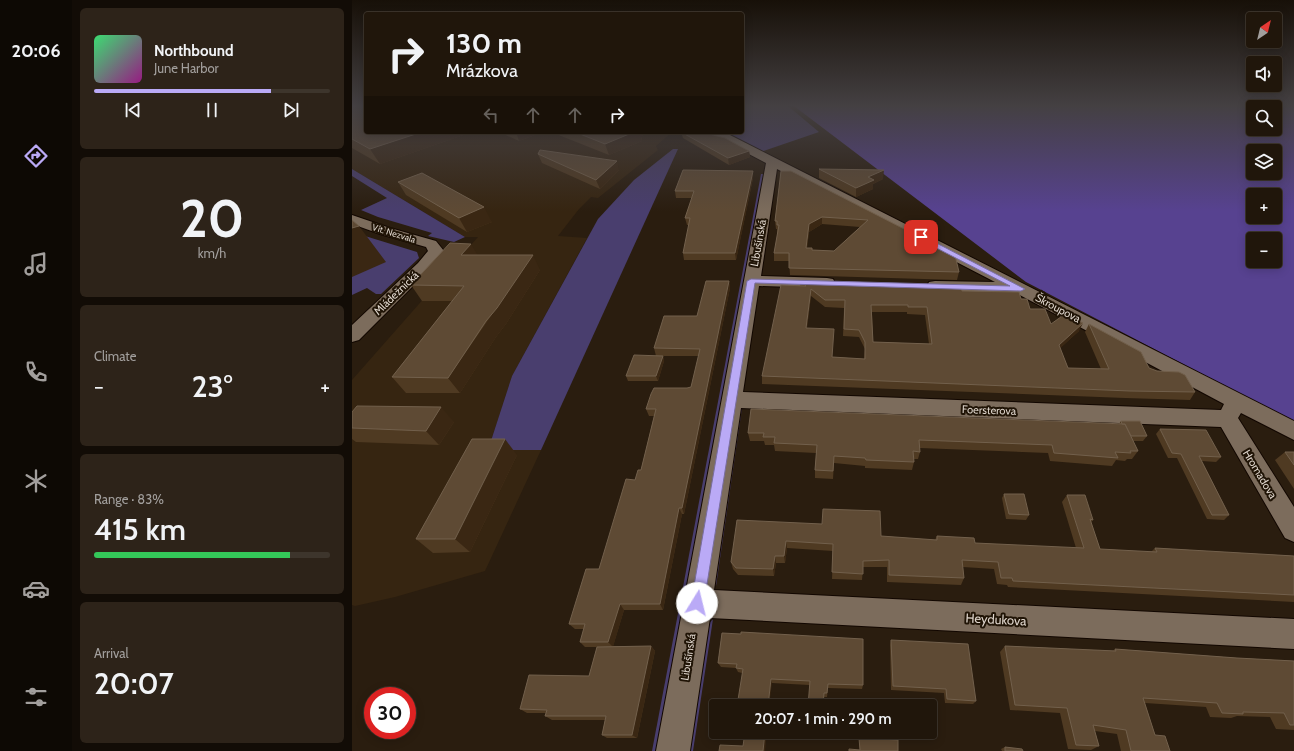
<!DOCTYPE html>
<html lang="en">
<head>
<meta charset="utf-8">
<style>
	:root { --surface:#20160b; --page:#2d2319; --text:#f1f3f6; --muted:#a29f9d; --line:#3d352c; --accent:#baaaf6 }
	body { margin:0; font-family:Cabin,sans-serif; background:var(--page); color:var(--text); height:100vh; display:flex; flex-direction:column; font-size:15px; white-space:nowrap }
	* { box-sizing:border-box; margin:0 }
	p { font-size:13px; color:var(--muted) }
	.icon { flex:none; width:22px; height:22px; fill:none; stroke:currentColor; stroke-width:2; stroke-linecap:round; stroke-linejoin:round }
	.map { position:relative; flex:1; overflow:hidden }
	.side { display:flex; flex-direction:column; gap:8px; padding:8px; background:#120c06; width:280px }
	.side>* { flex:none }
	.hud { position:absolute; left:12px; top:12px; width:380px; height:122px; border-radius:4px; box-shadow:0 2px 10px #0003,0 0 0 1px var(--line); background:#20160b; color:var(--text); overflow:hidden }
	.needle { width:26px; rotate:35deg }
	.controls { position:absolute; left:894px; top:12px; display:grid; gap:8px }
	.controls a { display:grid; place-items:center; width:36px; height:36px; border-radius:4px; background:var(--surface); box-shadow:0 2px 10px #0003,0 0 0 1px var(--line); font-size:20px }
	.speed { position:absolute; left:12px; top:687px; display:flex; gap:8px; font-size:20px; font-weight:700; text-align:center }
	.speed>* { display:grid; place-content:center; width:52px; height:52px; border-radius:50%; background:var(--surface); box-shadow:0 2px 10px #0003,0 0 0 1px var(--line); line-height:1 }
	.speed .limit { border:6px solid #d22; background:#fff; color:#111 }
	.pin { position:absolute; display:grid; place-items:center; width:34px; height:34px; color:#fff; margin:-17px; border-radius:8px; box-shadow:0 2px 6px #0006 }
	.me { position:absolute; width:44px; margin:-22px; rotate:9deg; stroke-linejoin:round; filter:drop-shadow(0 0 3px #0008) }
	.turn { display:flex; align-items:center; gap:14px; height:84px; padding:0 16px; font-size:18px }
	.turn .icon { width:52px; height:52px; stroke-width:2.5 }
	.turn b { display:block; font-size:28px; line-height:34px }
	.lanes { display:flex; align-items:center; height:38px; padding:0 16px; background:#0003; justify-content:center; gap:20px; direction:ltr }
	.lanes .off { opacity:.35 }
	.big { font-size:30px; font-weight:600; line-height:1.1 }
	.side .card { flex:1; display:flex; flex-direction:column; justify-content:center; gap:6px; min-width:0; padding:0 14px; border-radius:6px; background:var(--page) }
	.side .dial { align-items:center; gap:0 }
	.dial b { font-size:52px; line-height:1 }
	.song { display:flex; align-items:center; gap:12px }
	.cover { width:48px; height:48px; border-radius:6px; background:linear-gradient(135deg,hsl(140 70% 55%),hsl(310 70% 35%)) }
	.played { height:4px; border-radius:2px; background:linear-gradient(90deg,var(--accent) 75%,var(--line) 75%) }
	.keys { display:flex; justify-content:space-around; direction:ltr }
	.heat { display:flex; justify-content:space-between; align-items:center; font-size:22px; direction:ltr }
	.charge { height:6px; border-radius:3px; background:linear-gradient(90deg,#34c759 83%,var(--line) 0) }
	.trip { position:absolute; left:357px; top:699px; width:228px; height:40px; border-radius:4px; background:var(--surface); box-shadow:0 2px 10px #0003,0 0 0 1px var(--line); font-weight:600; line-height:40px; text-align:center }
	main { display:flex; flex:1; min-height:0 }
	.tabs { display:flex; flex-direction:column; width:72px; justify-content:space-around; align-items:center; background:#0d0904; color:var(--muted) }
	.tabs .icon { width:28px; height:28px }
	.tabs .selected { color:var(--accent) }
	.tabs b { font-size:18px; color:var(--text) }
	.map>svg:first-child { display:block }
	.built { fill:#362511 }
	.green { fill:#493e6e }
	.forest { fill:#574290; fill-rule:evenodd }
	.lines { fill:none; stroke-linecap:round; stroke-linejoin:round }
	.minor-casing { stroke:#120700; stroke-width:2 }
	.minor { fill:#7c6c5c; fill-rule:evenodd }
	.wall { fill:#4f3a22; fill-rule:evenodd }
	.shaded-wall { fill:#3a2713 }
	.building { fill:#5e4a34; stroke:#72604c; fill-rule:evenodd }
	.route { fill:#baaaf6; stroke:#796ea0 }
	.labels { text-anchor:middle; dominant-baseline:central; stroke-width:4; stroke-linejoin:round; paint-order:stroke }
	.far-street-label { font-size:9px; fill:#ded5cc; stroke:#201406 }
	.street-label { font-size:11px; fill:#ded5cc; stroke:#201406 }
	.near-street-label { font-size:13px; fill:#ded5cc; stroke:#201406 }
</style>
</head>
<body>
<main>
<nav class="tabs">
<b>20:06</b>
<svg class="icon selected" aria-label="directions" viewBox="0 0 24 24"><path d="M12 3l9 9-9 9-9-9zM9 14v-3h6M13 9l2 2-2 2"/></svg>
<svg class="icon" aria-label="music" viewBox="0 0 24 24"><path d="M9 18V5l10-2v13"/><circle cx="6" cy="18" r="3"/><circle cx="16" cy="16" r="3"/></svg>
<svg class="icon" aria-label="phone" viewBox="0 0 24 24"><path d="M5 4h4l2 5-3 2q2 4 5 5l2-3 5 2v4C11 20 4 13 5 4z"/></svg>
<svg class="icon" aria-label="climate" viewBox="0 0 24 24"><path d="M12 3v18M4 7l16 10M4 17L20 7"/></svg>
<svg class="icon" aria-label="car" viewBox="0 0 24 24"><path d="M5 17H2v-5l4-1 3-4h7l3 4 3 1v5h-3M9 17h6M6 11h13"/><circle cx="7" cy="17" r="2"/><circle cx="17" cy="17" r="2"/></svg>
<svg class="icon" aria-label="filters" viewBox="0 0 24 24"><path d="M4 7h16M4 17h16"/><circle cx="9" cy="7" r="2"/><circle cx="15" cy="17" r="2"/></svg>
</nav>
<section class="side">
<div class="card">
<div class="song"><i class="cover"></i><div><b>Northbound</b><p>June Harbor</p></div></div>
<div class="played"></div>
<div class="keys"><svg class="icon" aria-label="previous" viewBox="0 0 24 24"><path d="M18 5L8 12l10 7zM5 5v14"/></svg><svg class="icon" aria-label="pause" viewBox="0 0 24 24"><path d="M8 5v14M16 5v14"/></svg><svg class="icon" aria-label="next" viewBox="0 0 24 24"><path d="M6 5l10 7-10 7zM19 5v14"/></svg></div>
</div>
<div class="card dial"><b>20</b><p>km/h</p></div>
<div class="card"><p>Climate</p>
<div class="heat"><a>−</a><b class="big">23°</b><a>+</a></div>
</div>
<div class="card"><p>Range · 83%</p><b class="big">415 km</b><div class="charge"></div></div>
<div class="card"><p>Arrival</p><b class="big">20:07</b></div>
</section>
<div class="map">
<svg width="942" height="751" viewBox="0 0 942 751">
	<rect width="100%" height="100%" fill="#2a1d0f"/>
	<!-- built -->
	<path class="built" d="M0,106l14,26h306l-16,14 2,4 -60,48 -7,-1 -12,12 -21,27 29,2 -75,138 -24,74h53l-56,121 -90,26 -40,9 -3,-1v-225l126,-143h-13l-113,-68z"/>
	<!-- green -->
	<g class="green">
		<path d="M390,106h46l31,26 -61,21 -38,-21h22z"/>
		<path d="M321,149h5l-137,301h-53l24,-74 86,-157 36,-39z"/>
		<path d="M0,169l5,3 108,65 -11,5 -26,-6 4,-3 -54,-16 -17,-7 26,-12 -35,-22z"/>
		<path d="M409,174h3l-104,577h-8z"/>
		<path d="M0,232l65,20 2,6 -38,36h-5l-9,-6 -15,7z"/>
		<path d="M390,408l-26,178 -4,-12 27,-164z"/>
		<path d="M361,619l-20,132h-8l19,-122z"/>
	</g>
	<!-- forest -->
	<path class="forest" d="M442,106h500v316l-268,-140zM901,107h22v22h-22zM901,151h22v22h-22zM901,195h22v22h-22zM901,239h22v22h-22z"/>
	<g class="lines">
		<!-- minor casing -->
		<g class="minor-casing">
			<g id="minor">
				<path d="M357,132h15l570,289v19l-53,-27 -3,5 56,89v35l-9,-4 -64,-111 -480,-19 -27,182 580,29v30l-584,-31 -20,133h-34l110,-588 -55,-29zM425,169l218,113 -60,-1 -6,1 -2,4 2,4 6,1 81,2 208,111 -3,6 -478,-18 16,-106 68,2 6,-1 2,-4 -2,-4 -6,-1 -66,-2z"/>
				<path d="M0,215l38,13 46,13 8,10 -5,9 -80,80 -7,2v-17l66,-62 10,-12 -2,-4 -46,-13 -28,-10z"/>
			</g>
		</g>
		<!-- minor -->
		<use href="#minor" class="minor"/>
	</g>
	<!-- wall -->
	<g class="wall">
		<path d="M0,106l14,26h106l-92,32 -28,-16z"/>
		<path d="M147,132h44l-24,9z"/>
		<path d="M199,132h99l-9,4 1,5 -33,14z"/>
		<path d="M329,132l68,19 1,6 -21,8 -46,-27z"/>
		<path d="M186,154l81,16 -19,19 -58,-26z"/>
		<path d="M467,169l64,10 -10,5v5l-17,8 -37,-19z"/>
		<path d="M429,171l178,101 -2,8 -167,-5 -1,-14h-15v-8l4,-20h-1v-4h-1l-1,-8zM470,224l38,3 -26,24 -22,-1 -5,-2 2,-16z"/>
		<path d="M401,178l-17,82h-52l-1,-7 6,-28h-2l-2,-7 7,-20h-16l-1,-7z"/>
		<path d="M46,182l94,40 -25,10 -61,-37z"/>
		<path d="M126,255l62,15 -34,54 -10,13 -36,56h-54l-14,-16 60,-76h-30l-11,-16z"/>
		<path d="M377,281l1,7 -46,226h-2l-19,96h-39l-11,36h38l4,5 -18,87h-30l-5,-3 3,-15h-53l-7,-4 1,-3h-19l-7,-4 69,-33 8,-29h-12l-5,-5 4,-13h-9l-6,-5 30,-55 36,-89 6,-10 13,-54h-5l-3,-7 45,-22 8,-31h-36l1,5 -6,20h-30l-2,-5 30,-20 -2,-8 43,-32z"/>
		<path d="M448,281l162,10 59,8 9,10 21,15 28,7 -19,17 8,20 33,1 -16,-37 4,-8 60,44 46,24 -5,8 -65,-2 -363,-14v-8l38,-90zM459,296l14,11 19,1 -1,28 16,1 6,12 -1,10 -32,-2 -25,-29zM520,312h35v2l18,1 4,29 -56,-2z"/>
		<path d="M0,412l102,10 -15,23 -83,-3 -4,-3z"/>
		<path d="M769,421l26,15 -4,5h-10l5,10 -6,8h-5l-2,2 -9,-1 -4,6 -62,-5 -2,-8 -128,-5v4l-2,7h-4v3l-2,8 -47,-2v-2l-31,-3 -1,16 -18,-1v-8l1,-17 -41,-2 -1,-6h-9l-1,-4h-14l-2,-8 371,-9z"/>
		<path d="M808,429l61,28 -5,5 -14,-1 27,54 -5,5 -17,-1 -30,-61h-9l-12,-24z"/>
		<path d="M933,452h9v37l-19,-29z"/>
		<path d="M165,455l-47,97 -37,1 -17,-14z"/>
		<path d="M652,494l25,21 -3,5 -20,-1 -4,-21z"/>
		<path d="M715,495l26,25 -2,2 9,27 51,3 4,-4 139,8v46l-286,-15 -1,-2 -10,-1 -3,-15 -31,-2 1,11 -3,7 -74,-3v-15h-24l-1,13 -30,-1 1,-28 -46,-3 -2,15h-9l-2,13 -36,-1 -5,-6 -2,-7 6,-42 144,16 54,4 2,-4 38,7 101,5 -14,-46z"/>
		<path d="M370,633l141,52 -1,4 -34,-1 -1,9h-3l-15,-12 -37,-2 -30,-10 -4,-1 -2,-4 -15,-1 -3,-4z"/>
		<path d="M539,640l85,61 -3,3 -28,-1 -1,-10 -53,-3 -1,-45z"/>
		<path d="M653,646l108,5 2,-2 122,9 57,3v69l-18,-1 -6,-12 -33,-1 -6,2 -21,-1 -4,-10 -61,-4 10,32 15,16h-49l-4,-17 -22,-3 4,15 -8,4 -23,-1 -8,-36 -50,-3 -10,-58z"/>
		<path d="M653,747l18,4h-21l-1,-2z"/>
	</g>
	<!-- shaded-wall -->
	<g class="shaded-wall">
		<path d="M70,132h50l-92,32 -10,-15z"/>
		<path d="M164,132h27l-24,9z"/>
		<path d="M282,132h16l-9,4 1,5 -33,14 -4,-11z"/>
		<path d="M397,151l1,6 -21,8 -1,-7z"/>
		<path d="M265,161l2,9 -19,19 -4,-9z"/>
		<path d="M532,170l-1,9 -10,5v5l-17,8v-9l12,-11z"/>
		<path d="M401,171v7l-17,82 -1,-7z"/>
		<path d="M132,207l8,15 -25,10 -8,-14z"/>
		<path d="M470,217v7l-13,8 -3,24v-8l3,-24z"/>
		<path d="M7,226l27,36 -34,15v-49z"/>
		<path d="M119,244l9,15 -19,-4z"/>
		<path d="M181,255l7,15 -34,54 -10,13 -36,56 -12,-15z"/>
		<path d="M377,281l1,7 -46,226 -2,-6z"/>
		<path d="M459,289v7l-5,39v-7z"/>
		<path d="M731,323l-4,8 -23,21 3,-7z"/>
		<path d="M311,356l1,5 -6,20 -2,-5z"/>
		<path d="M89,407l13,15 -15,23 -13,-14z"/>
		<path d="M153,439l12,16 -47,97 -15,-13z"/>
		<path d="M327,508l3,6 -19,96 -3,-6z"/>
		<path d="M434,541l1,7 -2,15 -1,-7z"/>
		<path d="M423,556l1,7 -2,13 -1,-7z"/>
		<path d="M268,604l4,6 -11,37 -5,-5z"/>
		<path d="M299,646l4,5 -18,87 -5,-3z"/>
		<path d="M419,679l1,4 -3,23h-1z"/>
		<path d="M413,732h2l-2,19h-2z"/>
	</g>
	<!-- building -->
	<g class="building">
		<path d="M0,106h14v26h56l-52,17 -18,-10z"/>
		<path d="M223,132h59l-29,12z"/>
		<path d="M329,132h20l24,6 24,13 -21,7z"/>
		<path d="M188,150l77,11 -21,19 -58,-26z"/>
		<path d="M467,169l65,1 -16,7 6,3 -18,8z"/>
		<path d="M331,170l70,1 -18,82h-52l7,-35h-5l9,-27h-19z"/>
		<path d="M429,171h10l164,84 4,17 -170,-4v-15h-15l5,-28h-2v-4h-2zM470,217l46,3 -34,31 -22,-1v-2h-6l3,-24z"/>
		<path d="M70,173l62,34 -25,11 -61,-36z"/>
		<path d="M0,220l7,6 -7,2z"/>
		<path d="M98,243l21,1 -10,11h72l-36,53 -11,13 -38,57 -56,-1 72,-91 -53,-1z"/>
		<path d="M354,281h23l-47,227h-3l-19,96h-40l-12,38h-28l5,-18h-16l17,-55h13l27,-90 9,1 3,-10h3l15,-61h-10l5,-15 3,-6h33l4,-1 9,-38 -46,-1 10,-32h33z"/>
		<path d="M448,281l161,5 1,5 57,1 2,7h6l3,10h15l6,15 14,-10 18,9 -24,22 9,23 41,1 -20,-45 52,28 8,16 8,3 22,1 6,3 10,17 -65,-1 -368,-15 19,-91 25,1zM459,289l14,11h20l-1,29 15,1 6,12v17l-33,-2 2,-28 -28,-1zM519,305h37v2h19l5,37 -59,-2z"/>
		<path d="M282,355l29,1 -7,20h-30z"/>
		<path d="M5,406l84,1 -15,24 -74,-3v-16z"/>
		<path d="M399,409l374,15 13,27h-8l1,2 -16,-1 3,6 -64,-5 -2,-8 -133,-5 1,12 -7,-1 1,11 -48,-2 -1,-2 -31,-2 -1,15 -18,-1 2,-25 -43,-2 1,-6h-12l1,-4h-16z"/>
		<path d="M769,421h19l7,15h-16l-6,-12h-3z"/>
		<path d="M808,429l46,1 15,27 -22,-1 30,59h-17l-31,-61 -9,-1z"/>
		<path d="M120,439h33l-50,100h-39z"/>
		<path d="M933,452h9v13z"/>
		<path d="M652,494h20l5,21 -20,-1z"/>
		<path d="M715,495h18l8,25 -3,-1 10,30 57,3 -2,-4 139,8v39l-281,-14 -1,-3h-11l-3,-16 -36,-2 2,18 -75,-3v-15l-26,1v13l-31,-2 1,-28 -47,-3 -2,15h-9l-2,13 -37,-1 -5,-6 6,-42 85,4 1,-15 57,2 1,25 56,4v-4l37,2 1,5 109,5z"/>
		<path d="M389,632l122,7v46l-35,-1 -1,9h-3l-1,13h-15l2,-25 -39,-2 -3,27h-31l6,-37 -7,-1 1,-4 -19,-1 4,-30 19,1z"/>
		<path d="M539,640l77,4 8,57 -29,-2 -1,-10 -53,-3z"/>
		<path d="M299,646l-19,89h-30l4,-19h-61l2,-6 -27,-1 9,-34 60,1 8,-29z"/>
		<path d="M653,646l111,5 -1,-2 122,9 57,3v64h-4l-6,-12 -41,-1v2l-21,-1 -5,-10 -74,-5 12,37 10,1 5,15h-39l-5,-21 -33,-5 6,21 -23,-1 -9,-37 -52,-3z"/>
		<path d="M393,732h20l-2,19h-44l1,-6 23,1z"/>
		<path d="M507,738l39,2v11h-49v-2l11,1z"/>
		<path d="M653,747l17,2 1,2h-18z"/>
	</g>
	<!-- sky -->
	<linearGradient id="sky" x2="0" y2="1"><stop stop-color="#171008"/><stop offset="0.5" stop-color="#444042"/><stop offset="1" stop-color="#444042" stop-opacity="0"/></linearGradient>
	<rect width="942" height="211" fill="url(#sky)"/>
	<!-- route -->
	<path class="route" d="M569,235l104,54 -4,2 -266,-8 -51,320 -2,4 -5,2 -4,-2 -2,-4 56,-322 4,-2 259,7 -91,-47 -1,-2z"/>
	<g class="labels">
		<!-- far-street labels -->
		<g class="far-street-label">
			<text transform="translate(42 233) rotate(17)">Vít. Nezvala</text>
		</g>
		<!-- street labels -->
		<g class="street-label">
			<text transform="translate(406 243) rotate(-80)">Libušínská</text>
			<text transform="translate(44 293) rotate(-44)">Mládežnická</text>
			<text transform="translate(706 308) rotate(28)">Škroupova</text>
			<text transform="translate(637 410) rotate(2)">Foersterova</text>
			<text transform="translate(908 474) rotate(59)">Hromadova</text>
			<text transform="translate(336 657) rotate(-81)">Libušínská</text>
		</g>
		<!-- near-street labels -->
		<g class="near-street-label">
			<text transform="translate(644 619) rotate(3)">Heydukova</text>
		</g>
	</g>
</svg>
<div class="controls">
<a><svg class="needle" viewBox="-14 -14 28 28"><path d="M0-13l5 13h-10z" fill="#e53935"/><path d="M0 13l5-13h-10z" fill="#a29f9d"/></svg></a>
<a><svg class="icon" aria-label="sound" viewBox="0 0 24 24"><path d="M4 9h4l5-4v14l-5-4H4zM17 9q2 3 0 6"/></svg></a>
<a><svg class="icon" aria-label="search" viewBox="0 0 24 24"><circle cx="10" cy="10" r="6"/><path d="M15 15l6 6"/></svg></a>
<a><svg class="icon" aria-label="layers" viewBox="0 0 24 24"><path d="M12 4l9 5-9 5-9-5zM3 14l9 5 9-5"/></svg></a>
<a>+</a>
<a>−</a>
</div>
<div class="speed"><div class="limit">30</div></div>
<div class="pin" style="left:569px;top:237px;background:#d93025"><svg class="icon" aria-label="arrive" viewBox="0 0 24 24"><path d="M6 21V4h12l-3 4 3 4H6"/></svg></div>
<svg class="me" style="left:345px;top:603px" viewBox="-20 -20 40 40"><circle r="19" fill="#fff"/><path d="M0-13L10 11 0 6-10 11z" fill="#baaaf6"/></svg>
<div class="trip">20:07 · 1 min · 290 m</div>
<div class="hud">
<div class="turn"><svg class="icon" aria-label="right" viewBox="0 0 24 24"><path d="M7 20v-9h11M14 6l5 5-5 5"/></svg><div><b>130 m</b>Mrázkova</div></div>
<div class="lanes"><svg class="icon off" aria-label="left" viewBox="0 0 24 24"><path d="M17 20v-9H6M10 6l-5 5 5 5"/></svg><svg class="icon off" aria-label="ahead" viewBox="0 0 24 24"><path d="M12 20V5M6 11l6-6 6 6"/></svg><svg class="icon off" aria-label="ahead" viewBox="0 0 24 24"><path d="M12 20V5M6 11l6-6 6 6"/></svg><svg class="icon" aria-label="right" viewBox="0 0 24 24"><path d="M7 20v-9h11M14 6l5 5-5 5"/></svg></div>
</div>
</div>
</main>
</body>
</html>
